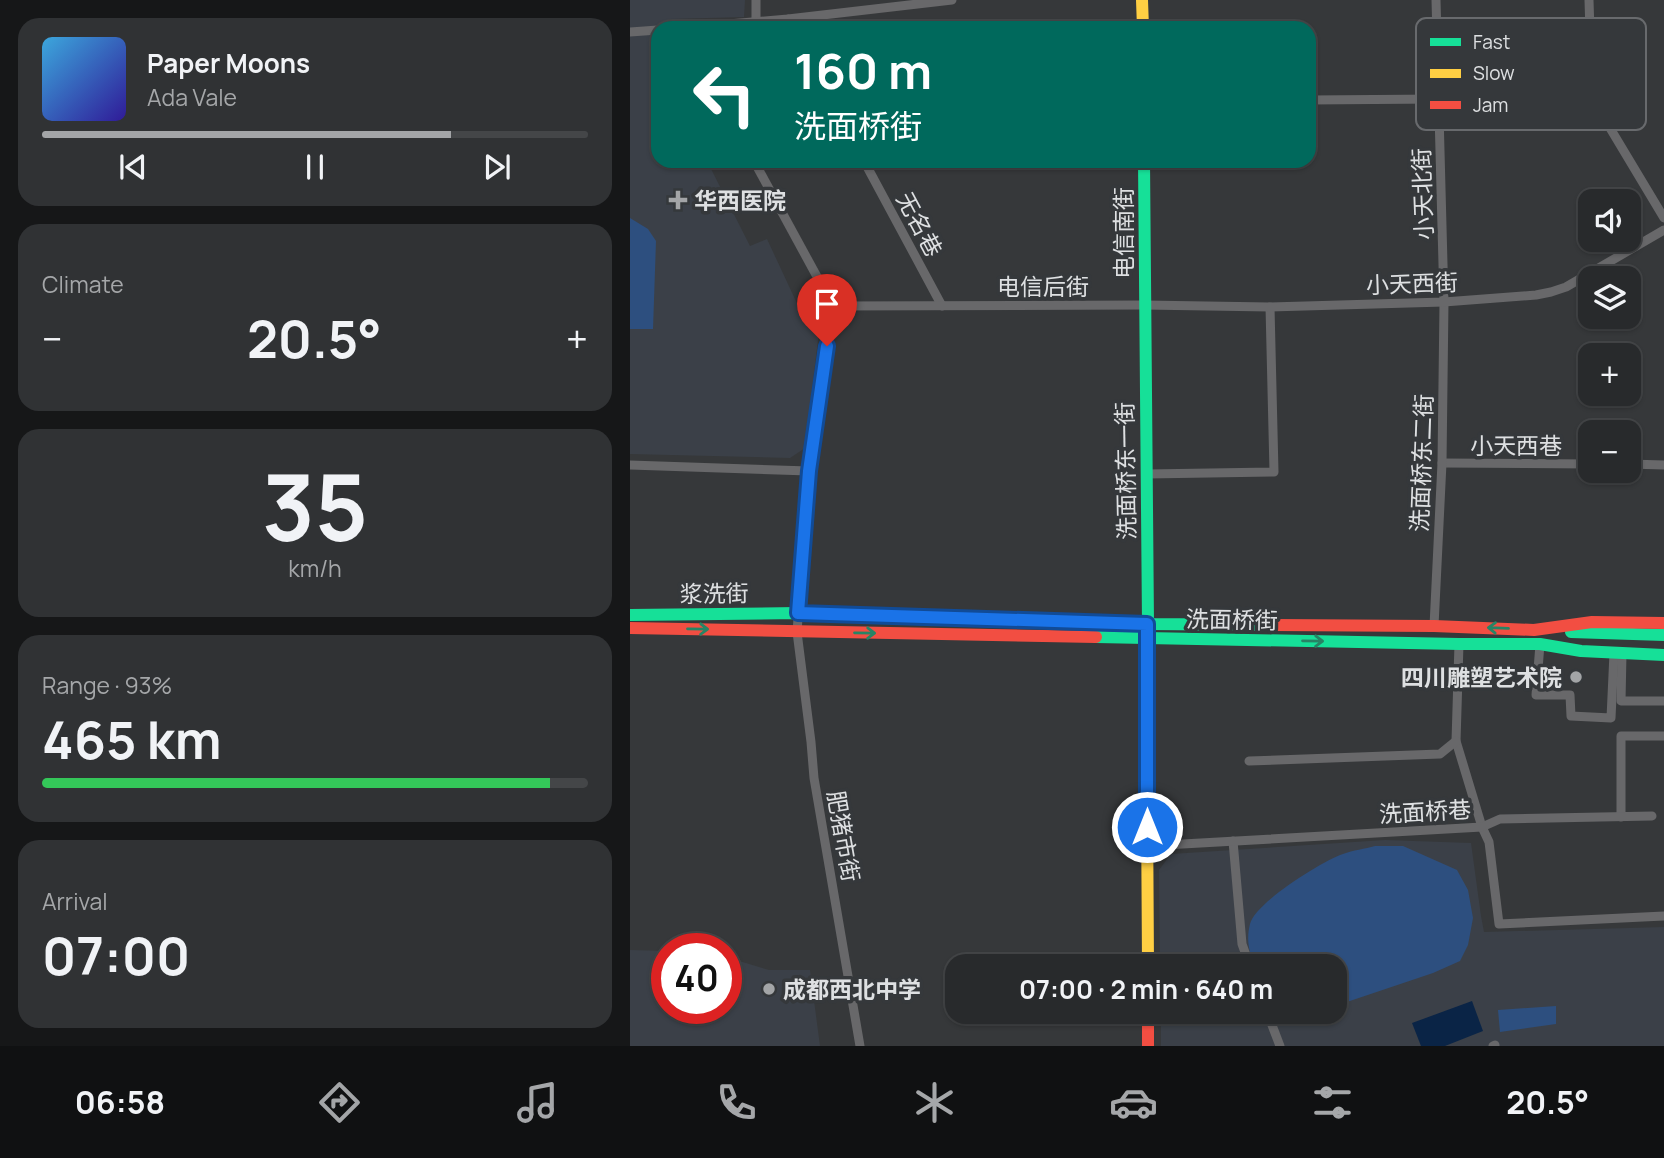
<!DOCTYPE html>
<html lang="en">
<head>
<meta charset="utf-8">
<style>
	:root { --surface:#282a2c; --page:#303234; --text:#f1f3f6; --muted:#a5a7a9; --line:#444648; --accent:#a3a5a7 }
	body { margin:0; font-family:Manrope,"Noto Sans SC",sans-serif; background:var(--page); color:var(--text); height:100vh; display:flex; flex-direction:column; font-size:26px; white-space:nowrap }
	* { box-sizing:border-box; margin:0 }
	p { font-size:23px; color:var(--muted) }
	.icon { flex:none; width:38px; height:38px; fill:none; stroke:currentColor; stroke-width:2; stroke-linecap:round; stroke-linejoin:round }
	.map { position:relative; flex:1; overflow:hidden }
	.sheet { display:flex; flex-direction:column; gap:18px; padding:18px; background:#161718; width:630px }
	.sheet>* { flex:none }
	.guide { position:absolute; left:21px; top:21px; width:665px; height:147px; border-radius:21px; box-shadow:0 2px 5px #0004,0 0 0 2px var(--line); background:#00695c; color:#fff; overflow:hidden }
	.buttons { position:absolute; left:948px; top:189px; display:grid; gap:14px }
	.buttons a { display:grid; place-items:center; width:63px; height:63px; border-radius:14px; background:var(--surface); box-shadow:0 2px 5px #0004,0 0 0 2px var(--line); font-size:35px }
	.speed { position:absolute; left:21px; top:933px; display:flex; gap:14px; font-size:35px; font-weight:700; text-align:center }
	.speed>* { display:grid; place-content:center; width:91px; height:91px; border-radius:50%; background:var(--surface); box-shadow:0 2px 5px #0004,0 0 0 2px var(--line); line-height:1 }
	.speed .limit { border:10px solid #d22; background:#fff; color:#111 }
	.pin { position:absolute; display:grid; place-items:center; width:60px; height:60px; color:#fff; margin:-72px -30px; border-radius:50% 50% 50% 0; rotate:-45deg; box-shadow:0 0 7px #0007 }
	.pin .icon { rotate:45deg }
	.me { position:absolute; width:77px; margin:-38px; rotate:0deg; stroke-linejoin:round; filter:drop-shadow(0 0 5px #0008) }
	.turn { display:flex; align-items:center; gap:24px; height:147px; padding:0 28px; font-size:32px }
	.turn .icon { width:91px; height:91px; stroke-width:2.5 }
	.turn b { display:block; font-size:49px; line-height:60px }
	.big { font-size:52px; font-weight:700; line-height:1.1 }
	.sheet .widget { flex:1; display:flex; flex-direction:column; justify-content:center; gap:10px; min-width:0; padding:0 24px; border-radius:21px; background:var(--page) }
	.sheet .dial { align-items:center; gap:0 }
	.dial b { font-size:91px; line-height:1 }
	.song { display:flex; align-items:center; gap:21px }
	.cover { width:84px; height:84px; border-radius:10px; background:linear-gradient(135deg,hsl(200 70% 55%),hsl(250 70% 35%)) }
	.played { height:7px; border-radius:4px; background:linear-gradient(90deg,var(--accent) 75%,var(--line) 75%) }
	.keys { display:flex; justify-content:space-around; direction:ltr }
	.heat { display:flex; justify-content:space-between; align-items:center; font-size:38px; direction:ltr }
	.charge { height:10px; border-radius:5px; background:linear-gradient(90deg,#34c759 93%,var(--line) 0) }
	.trip { position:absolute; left:315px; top:954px; width:402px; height:70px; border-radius:21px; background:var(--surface); box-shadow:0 2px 5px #0004,0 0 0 2px var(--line); font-weight:700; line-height:70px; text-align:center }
	.menu { display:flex; height:112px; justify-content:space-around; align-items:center; background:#101112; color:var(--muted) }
	.menu .icon { width:49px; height:49px }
	.menu .on { color:var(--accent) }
	.menu b { font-size:32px; color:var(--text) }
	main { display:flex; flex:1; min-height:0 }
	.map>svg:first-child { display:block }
	.built { fill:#3b4048 }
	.green { fill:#2d4f7f }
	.water { fill:#0a2446 }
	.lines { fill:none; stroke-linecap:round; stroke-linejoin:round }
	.street { stroke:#68686a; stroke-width:9 }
	.fast { stroke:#16e098; stroke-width:12 }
	.slow { stroke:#ffcf43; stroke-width:12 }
	.jam { stroke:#f24e42; stroke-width:12 }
	.oneway { stroke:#278465 }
	.route-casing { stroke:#114b97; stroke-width:18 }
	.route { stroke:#1a73e8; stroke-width:12 }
	.poi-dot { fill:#a3a5a7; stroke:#35383b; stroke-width:2.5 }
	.labels { text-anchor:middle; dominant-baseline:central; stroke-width:7; stroke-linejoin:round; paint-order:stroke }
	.street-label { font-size:23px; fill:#dee0e2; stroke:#35383b }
	.poi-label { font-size:23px; font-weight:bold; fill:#dee0e2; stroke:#35383b; text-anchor:start }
	.key { fill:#35383b; stroke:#686a6d; stroke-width:2 }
	.key-label { font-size:19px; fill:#dee0e2 }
</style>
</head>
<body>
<main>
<section class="sheet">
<div class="widget">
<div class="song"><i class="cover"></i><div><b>Paper Moons</b><p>Ada Vale</p></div></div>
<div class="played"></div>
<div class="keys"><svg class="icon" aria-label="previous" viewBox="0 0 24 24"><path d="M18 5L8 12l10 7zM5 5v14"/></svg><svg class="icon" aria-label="pause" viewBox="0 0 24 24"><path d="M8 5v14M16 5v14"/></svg><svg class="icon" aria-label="next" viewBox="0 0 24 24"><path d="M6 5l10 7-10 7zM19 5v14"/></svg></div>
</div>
<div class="widget"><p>Climate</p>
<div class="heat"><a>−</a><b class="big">20.5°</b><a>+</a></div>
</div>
<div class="widget dial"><b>35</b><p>km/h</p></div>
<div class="widget"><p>Range · 93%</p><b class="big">465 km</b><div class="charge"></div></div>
<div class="widget"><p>Arrival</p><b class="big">07:00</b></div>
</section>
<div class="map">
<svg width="1034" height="1046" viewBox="0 0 1034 1046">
	<rect width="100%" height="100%" fill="#36383a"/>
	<!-- built -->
	<g class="built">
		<path d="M0,0h115l-1,17 -73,2v9h-13v133h49l43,85 17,-7 34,73 20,3 -16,133 -15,10 -160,-4z"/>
		<path d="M755,840l86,3 10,73 3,16 180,-5v119h-503v-34h174v-46h-175l-1,-96 12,-16z"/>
		<path d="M0,950l37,1v57h59v-51l43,13h41l10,76h-190z"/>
	</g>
	<!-- green -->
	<g class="green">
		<path d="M0,218l18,11 8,12 -3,88h-23z"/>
		<path d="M745,846h28l54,24 11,20 5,28 -5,27 -8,16 -27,12 -98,33v-40h-80c-6,-14 -9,-26 -5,-42 5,-21 72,-63 93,-70 10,-4 22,-5 32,-8z"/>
		<path d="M926,1006v18l-56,8 -2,-22z"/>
	</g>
	<!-- water -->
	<path class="water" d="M842,1001l11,30 -38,15h-24l-9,-23z"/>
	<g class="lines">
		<!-- street -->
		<g class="street">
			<path d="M126,0v21"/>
			<path d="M959,0l3,98 72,120"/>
			<path d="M158,19l5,9"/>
			<path d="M50,28l108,-9 164,-19"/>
			<path d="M0,32l28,-2"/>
			<path d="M679,100l130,-1"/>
			<path d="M124,161l79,145"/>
			<path d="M234,161l78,145"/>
			<path d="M812,463l149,1"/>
			<path d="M999,464l35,1"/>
			<path d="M0,465l179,6"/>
			<path d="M517,474l127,-2 -4,-165"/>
			<path d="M804,626l8,-163 2,-161 -8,-302"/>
			<path d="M829,644l-3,97 26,86 7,15 10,82 165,-8"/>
			<path d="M910,644l-4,51h34l1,21 40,2 3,-65"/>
			<path d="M992,654l-1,47h43"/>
			<path d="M619,761l191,-7 16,-13"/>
			<path d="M991,817v-81h43"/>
			<path d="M603,841l9,103 8,22"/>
			<path d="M517,846l335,-19 18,-8 152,-3"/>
			<path d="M637,1012l13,34"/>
			<path d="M230,1046l-46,-268 -3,-36 -14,-110 12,-161 24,-165 311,-1 126,2 174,-5 92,-7 15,-3 15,-5 98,-57"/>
			<path d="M863,1046l2,-1"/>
		</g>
		<!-- fast -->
		<g class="fast">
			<path d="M514,161l4,463 -2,16"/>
			<path d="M0,615l168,-2 350,11 126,1"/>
			<path d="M941,632l93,3"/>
			<path d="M466,637l363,7h81l41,7 83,4"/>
		</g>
		<!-- slow -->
		<g class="slow">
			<path d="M512,0l1,28"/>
			<path d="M516,640l2,326"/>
		</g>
		<!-- jam -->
		<g class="jam">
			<path d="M644,625l160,1 100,4 58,-8 72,1"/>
			<path d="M0,628l466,9"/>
			<path d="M518,1012v34"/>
		</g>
	</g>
	<!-- one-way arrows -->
	<defs><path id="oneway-shaft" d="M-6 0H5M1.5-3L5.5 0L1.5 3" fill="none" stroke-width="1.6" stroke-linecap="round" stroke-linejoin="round" transform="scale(1.75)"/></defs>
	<g class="oneway">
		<use href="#oneway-shaft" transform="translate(868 628) rotate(-178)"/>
		<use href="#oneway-shaft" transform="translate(68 629) rotate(1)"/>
		<use href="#oneway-shaft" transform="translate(235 633) rotate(1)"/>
		<use href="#oneway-shaft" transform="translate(683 641) rotate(1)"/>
	</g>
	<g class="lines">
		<!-- route casing -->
		<g class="route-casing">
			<path id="route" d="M197,346l-18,125 -11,142 349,11v203"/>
		</g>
		<!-- route -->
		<use href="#route" class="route"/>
	</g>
	<!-- markers -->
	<g class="poi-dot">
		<path d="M44.5 189.5h7v7h7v7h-7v7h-7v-7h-7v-7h7z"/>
		<circle cx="946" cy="677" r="7"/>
		<circle cx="139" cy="989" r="7"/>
	</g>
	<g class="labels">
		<!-- street labels -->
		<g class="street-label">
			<text transform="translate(792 194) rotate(-92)">小天北街</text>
			<text transform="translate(290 224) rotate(62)">无名巷</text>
			<text transform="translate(493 233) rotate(-90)">电信南街</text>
			<text transform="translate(782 283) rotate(-2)">小天西街</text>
			<text x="413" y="286">电信后街</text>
			<text x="886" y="445">小天西巷</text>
			<text transform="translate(791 463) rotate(-88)">洗面桥东二街</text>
			<text transform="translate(495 471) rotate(-91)">洗面桥东一街</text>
			<text transform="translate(84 593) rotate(-1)">浆洗街</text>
			<text transform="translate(602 619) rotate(1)">洗面桥街</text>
			<text transform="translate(795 811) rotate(-3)">洗面桥巷</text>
			<text transform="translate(214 836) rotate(80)">肥猪市街</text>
		</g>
		<!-- poi labels -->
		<g class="poi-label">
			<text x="64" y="200">华西医院</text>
			<text x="932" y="677" text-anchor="end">四川雕塑艺术院</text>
			<text x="153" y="989">成都西北中学</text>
		</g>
	</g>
	<!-- legend -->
	<rect x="786" y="18" width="230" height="112" rx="10" class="key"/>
	<rect x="800" y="38" width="31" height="8" fill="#16e098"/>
	<rect x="800" y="69" width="31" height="9" fill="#ffcf43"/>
	<rect x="800" y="101" width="31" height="8" fill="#f24e42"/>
	<g class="key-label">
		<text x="843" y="49">Fast</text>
		<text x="843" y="80">Slow</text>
		<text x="843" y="112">Jam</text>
	</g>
</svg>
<div class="buttons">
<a><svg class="icon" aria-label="sound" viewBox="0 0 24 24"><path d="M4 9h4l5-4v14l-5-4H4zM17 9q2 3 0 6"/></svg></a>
<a><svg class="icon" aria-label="layers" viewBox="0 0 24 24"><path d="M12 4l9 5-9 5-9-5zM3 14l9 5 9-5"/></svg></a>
<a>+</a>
<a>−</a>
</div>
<div class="speed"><div class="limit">40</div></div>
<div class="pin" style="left:197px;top:346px;background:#d93025"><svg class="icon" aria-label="arrive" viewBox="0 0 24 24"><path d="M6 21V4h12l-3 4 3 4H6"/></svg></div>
<svg class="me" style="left:517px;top:827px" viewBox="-20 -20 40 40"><circle r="17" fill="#1a73e8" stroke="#fff" stroke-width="3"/><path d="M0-11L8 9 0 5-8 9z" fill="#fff"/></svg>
<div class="trip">07:00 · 2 min · 640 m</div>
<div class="guide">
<div class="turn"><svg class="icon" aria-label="left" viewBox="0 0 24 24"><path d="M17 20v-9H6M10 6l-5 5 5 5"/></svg><div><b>160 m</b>洗面桥街</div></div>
</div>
</div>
</main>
<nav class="menu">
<b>06:58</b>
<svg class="icon on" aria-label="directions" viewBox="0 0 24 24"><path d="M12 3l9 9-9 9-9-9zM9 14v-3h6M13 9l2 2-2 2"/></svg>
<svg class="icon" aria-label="music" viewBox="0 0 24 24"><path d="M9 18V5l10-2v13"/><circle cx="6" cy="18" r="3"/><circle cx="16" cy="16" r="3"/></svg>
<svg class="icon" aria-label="phone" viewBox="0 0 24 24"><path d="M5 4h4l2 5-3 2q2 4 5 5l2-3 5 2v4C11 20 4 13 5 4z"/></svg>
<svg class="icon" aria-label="climate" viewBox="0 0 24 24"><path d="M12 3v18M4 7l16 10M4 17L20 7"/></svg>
<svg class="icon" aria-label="car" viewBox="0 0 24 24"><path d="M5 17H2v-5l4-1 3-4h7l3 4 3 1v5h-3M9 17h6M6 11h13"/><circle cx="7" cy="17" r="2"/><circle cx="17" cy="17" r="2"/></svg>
<svg class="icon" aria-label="filters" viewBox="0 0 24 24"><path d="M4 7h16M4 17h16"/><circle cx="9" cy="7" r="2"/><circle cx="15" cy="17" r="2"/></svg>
<b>20.5°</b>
</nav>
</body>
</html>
